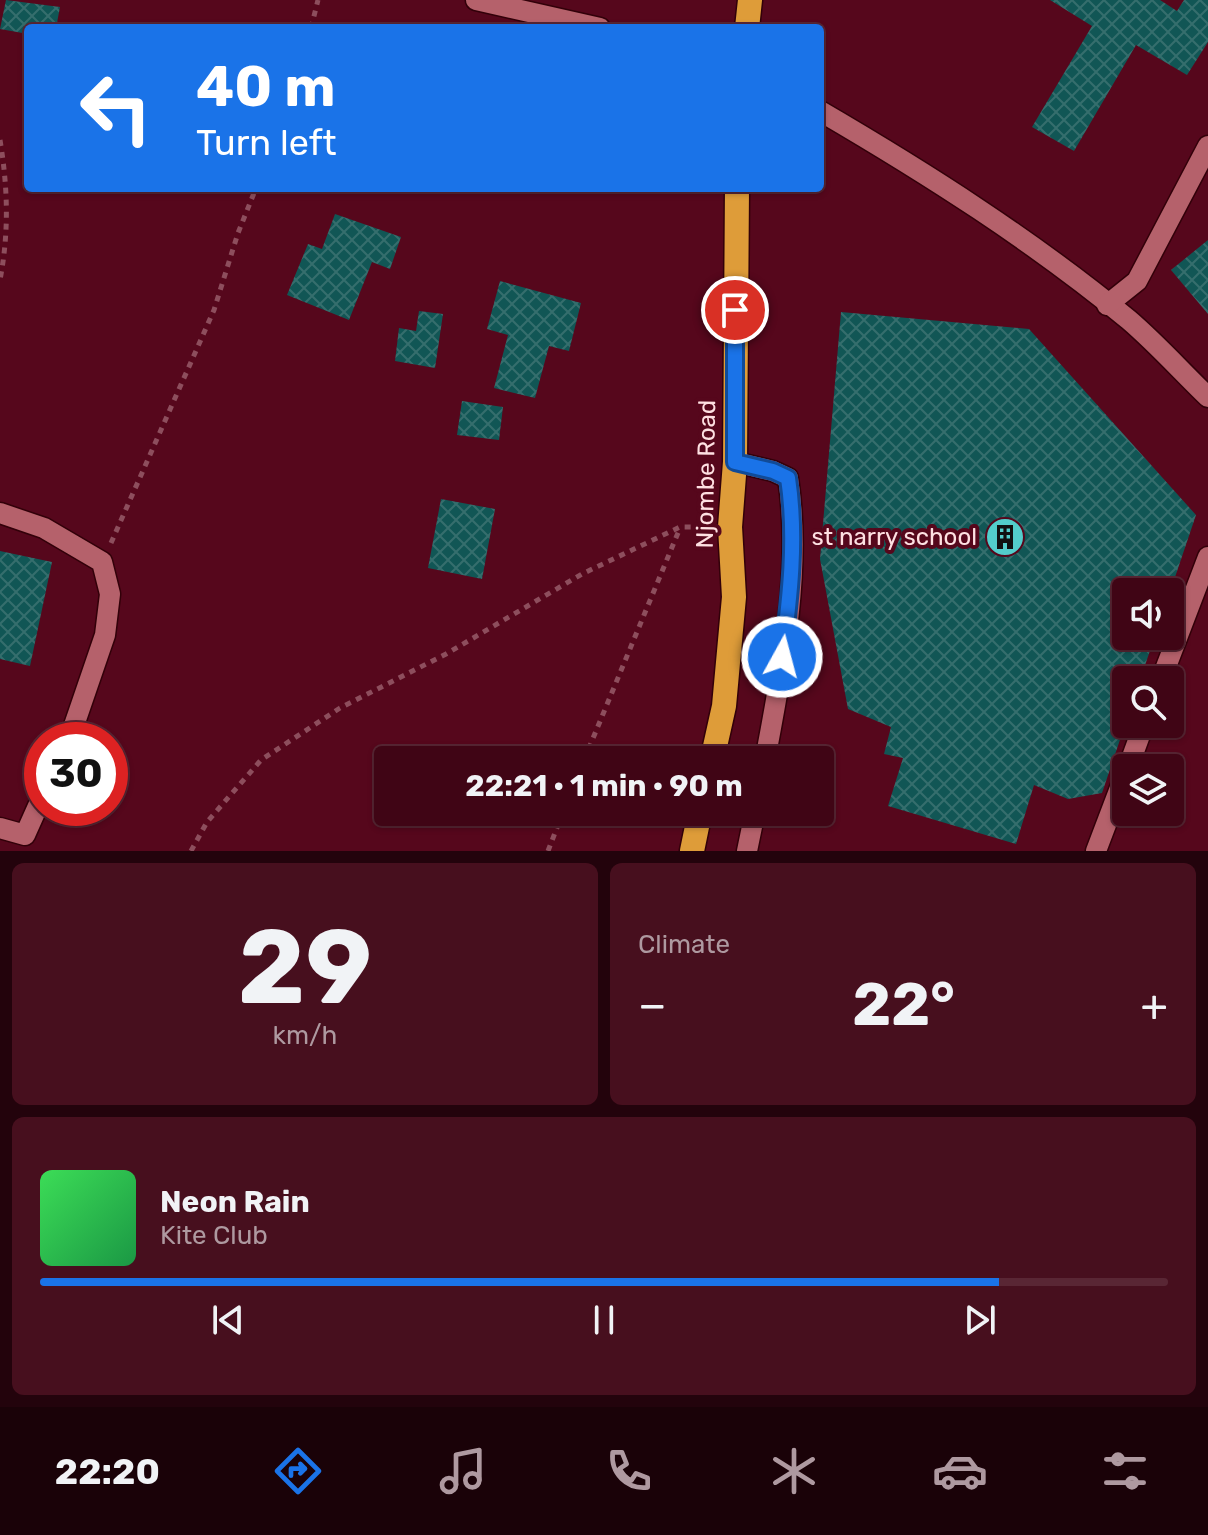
<!DOCTYPE html>
<html lang="en">
<head>
<meta charset="utf-8">
<style>
	:root { --surface:#400515; --page:#470f1e; --text:#f1f3f6; --muted:#ae99a0; --line:#592634; --accent:#1a73e8 }
	body { margin:0; font-family:Rubik,sans-serif; background:var(--page); color:var(--text); height:100vh; display:flex; flex-direction:column; font-size:30px; white-space:nowrap }
	* { box-sizing:border-box; margin:0 }
	p { font-size:26px; color:var(--muted) }
	.icon { flex:none; width:44px; height:44px; fill:none; stroke:currentColor; stroke-width:2; stroke-linecap:round; stroke-linejoin:round }
	.map { position:relative; height:851px; overflow:hidden }
	.details { display:flex; flex-direction:column; gap:12px; padding:12px; background:#23030c; flex:1 }
	.details>* { flex:none }
	.banner { position:absolute; left:24px; top:24px; width:800px; height:168px; border-radius:8px; box-shadow:0 2px 6px #0004,0 0 0 2px var(--line); background:#1a73e8; color:#fff; overflow:hidden }
	.buttons { position:absolute; left:1112px; top:578px; display:grid; gap:16px }
	.buttons a { display:grid; place-items:center; width:72px; height:72px; border-radius:8px; background:var(--surface); box-shadow:0 2px 6px #0004,0 0 0 2px var(--line); font-size:40px }
	.speed { position:absolute; left:24px; top:722px; display:flex; gap:16px; font-size:40px; font-weight:700; text-align:center }
	.speed>* { display:grid; place-content:center; width:104px; height:104px; border-radius:50%; background:var(--surface); box-shadow:0 2px 6px #0004,0 0 0 2px var(--line); line-height:1 }
	.speed .limit { border:12px solid #d22; background:#fff; color:#111 }
	.pin { position:absolute; display:grid; place-items:center; width:68px; height:68px; color:#fff; margin:-34px; border:4px solid #fff; border-radius:50%; box-shadow:0 2px 8px #0007 }
	.me { position:absolute; width:88px; margin:-44px; rotate:7deg; stroke-linejoin:round; filter:drop-shadow(0 0 6px #0008) }
	.turn { display:flex; align-items:center; gap:28px; height:168px; padding:0 40px; font-size:36px }
	.turn .icon { width:104px; height:104px; stroke-width:2.5 }
	.turn b { display:block; font-size:56px; line-height:68px }
	.big { font-size:60px; font-weight:700; line-height:1.1 }
	.details .card { flex:1; display:flex; flex-direction:column; justify-content:center; gap:12px; min-width:0; padding:0 28px; border-radius:12px; background:var(--page) }
	.details .dial { align-items:center; gap:0 }
	.dial b { font-size:104px; line-height:1 }
	.song { display:flex; align-items:center; gap:24px }
	.cover { width:96px; height:96px; border-radius:12px; background:linear-gradient(135deg,hsl(130 70% 55%),hsl(140 70% 35%)) }
	.played { height:8px; border-radius:4px; background:linear-gradient(90deg,var(--accent) 85%,var(--line) 85%) }
	.keys { display:flex; justify-content:space-around; direction:ltr }
	.heat { display:flex; justify-content:space-between; align-items:center; font-size:44px; direction:ltr }
	.details .tiles { flex:1; display:grid; gap:12px; grid-template-columns:1fr 1fr }
	.card:last-child { grid-column:span 2 }
	.trip { position:absolute; left:374px; top:746px; width:460px; height:80px; border-radius:8px; background:var(--surface); box-shadow:0 2px 6px #0004,0 0 0 2px var(--line); font-weight:700; line-height:80px; text-align:center }
	.tabs { display:flex; height:128px; justify-content:space-around; align-items:center; background:#1a0208; color:var(--muted) }
	.tabs .icon { width:56px; height:56px }
	.tabs .active { color:var(--accent) }
	.tabs b { font-size:36px; color:var(--text) }
	.map>svg:first-child { display:block }
	.building { fill:url(#building-cross-hatch) }
	.lines { fill:none; stroke-linecap:round; stroke-linejoin:round }
	.minor-casing { stroke:#320009; stroke-width:23 }
	.highway-casing { stroke:#320009; stroke-width:27 }
	.path { stroke:#8d4e5d; stroke-width:5; stroke-dasharray:6 6; stroke-linecap:butt }
	.minor { stroke:#b5616b; stroke-width:20 }
	.highway { stroke:#de9c39; stroke-width:24 }
	.route-casing { stroke:#114b97; stroke-width:20 }
	.route { stroke:#1a73e8; stroke-width:14 }
	.labels { text-anchor:middle; dominant-baseline:central; stroke-width:8; stroke-linejoin:round; paint-order:stroke }
	.street-label { font-size:24px; fill:#fee0e2; stroke:#56071c }
	.poi-label { font-size:24px; fill:#fee0e2; stroke:#56071c; text-anchor:end }
</style>
</head>
<body>
<div class="map">
<svg width="1208" height="851" viewBox="0 0 1208 851">
	<defs>
		<pattern id="building-cross-hatch" width="8" height="8" patternUnits="userSpaceOnUse" patternTransform="scale(2)"><rect width="8" height="8" fill="#115655"/><path d="M0 0l8 8M0 8l8-8" fill="none" stroke="#356e6d"/></pattern>
	</defs>
	<rect width="100%" height="100%" fill="#56071c"/>
	<!-- building -->
	<g class="building">
		<path d="M6,0l54,7 -4,21h-28v6l-28,-5z"/>
		<path d="M1050,0h110l17,11 7,-11h24v42l-21,33 -51,-30 -62,106 -42,-24 60,-101z"/>
		<path d="M335,214l66,23 -11,32 -18,-7 -23,58 -62,-25 21,-51 14,5z"/>
		<path d="M1208,240v74l-37,-44z"/>
		<path d="M500,281l81,22 -12,48 -20,-5 -14,52 -41,-10 14,-53 -21,-6z"/>
		<path d="M419,311l24,3 -8,54 -40,-7 4,-33 17,3z"/>
		<path d="M841,312l188,17 167,186 -26,77h-44v44h29l-15,44h-14v42l-24,71 -34,6 -34,-14 -18,59 -128,-38 15,-48 -19,-4 7,-27 -43,-18 -28,-150z"/>
		<path d="M462,401l41,6 -4,33 -42,-5z"/>
		<path d="M441,499l54,10 -13,70 -54,-11z"/>
		<path d="M0,551l52,11 -22,104 -30,-7z"/>
	</g>
	<g class="lines">
		<!-- minor casing -->
		<g class="minor-casing">
			<g id="minor">
				<path d="M476,0l124,28"/>
				<path d="M820,111c108,63 213,130 309,209 28,24 53,52 79,77"/>
				<path d="M1107,305l30,-24 71,-135"/>
				<path d="M735,462l38,9 15,7c14,92 -6,192 -23,282"/>
				<path d="M0,513l44,15 58,34 8,32 -5,41 -36,105"/>
				<path d="M1161,680l47,-123"/>
				<path d="M1128,768l16,-44"/>
				<path d="M0,828l25,7 17,-38"/>
				<path d="M747,851l8,-39"/>
				<path d="M1096,851l30,-79"/>
			</g>
		</g>
		<!-- highway casing -->
		<g class="highway-casing">
			<g id="highway">
				<path d="M747,28l3,-28"/>
				<path d="M712,760l12,-54 10,-109 -4,-70 5,-65 2,-274"/>
				<path d="M692,851l8,-39"/>
			</g>
		</g>
		<!-- path -->
		<g class="path">
			<path d="M311,28l7,-28"/>
			<path d="M0,140c8,48 9,93 0,140"/>
			<path d="M111,543l103,-233 24,-77 18,-45"/>
			<path d="M584,760l96,-232"/>
			<path d="M191,851l16,-29 54,-62 79,-52 106,-54 136,-80 98,-47h25"/>
			<path d="M548,851l15,-39"/>
		</g>
		<!-- minor -->
		<use href="#minor" class="minor"/>
		<!-- highway -->
		<use href="#highway" class="highway"/>
	</g>
	<g class="lines">
		<!-- route casing -->
		<g class="route-casing">
			<path id="route" d="M735,310v152l38,9 15,7c9,60 2,120 -6,179"/>
		</g>
		<!-- route -->
		<use href="#route" class="route"/>
	</g>
	<!-- icons -->
	<defs>
		<g id="building-disc" transform="scale(2)"><circle r="9.5" fill="#53cdcb" stroke="#56071c"/><path d="M-4-6H4V6H1V3H-1V6H-4ZM-2.5-4.3h1.7v1.8h-1.7ZM.8-4.3h1.7v1.8H.8ZM-2.5-1h1.7V.8h-1.7ZM.8-1h1.7V.8H.8Z" fill="#111"/></g>
	</defs>
	<g fill-rule="evenodd">
		<use href="#building-disc" x="1005" y="537"/>
	</g>
	<g class="labels">
		<!-- street labels -->
		<g class="street-label">
			<text transform="translate(706 474) rotate(-89)">Njombe Road</text>
		</g>
		<!-- poi labels -->
		<g class="poi-label">
			<text x="977" y="537">st narry school</text>
		</g>
	</g>
</svg>
<div class="buttons">
<a><svg class="icon" aria-label="sound" viewBox="0 0 24 24"><path d="M4 9h4l5-4v14l-5-4H4zM17 9q2 3 0 6"/></svg></a>
<a><svg class="icon" aria-label="search" viewBox="0 0 24 24"><circle cx="10" cy="10" r="6"/><path d="M15 15l6 6"/></svg></a>
<a><svg class="icon" aria-label="layers" viewBox="0 0 24 24"><path d="M12 4l9 5-9 5-9-5zM3 14l9 5 9-5"/></svg></a>
</div>
<div class="speed"><div class="limit">30</div></div>
<div class="pin" style="left:735px;top:310px;background:#d93025"><svg class="icon" aria-label="arrive" viewBox="0 0 24 24"><path d="M6 21V4h12l-3 4 3 4H6"/></svg></div>
<svg class="me" style="left:782px;top:657px" viewBox="-20 -20 40 40"><circle r="17" fill="#1a73e8" stroke="#fff" stroke-width="3"/><path d="M0-11L8 9 0 5-8 9z" fill="#fff"/></svg>
<div class="trip">22:21 · 1 min · 90 m</div>
<div class="banner">
<div class="turn"><svg class="icon" aria-label="left" viewBox="0 0 24 24"><path d="M17 20v-9H6M10 6l-5 5 5 5"/></svg><div><b>40 m</b>Turn left</div></div>
</div>
</div>
<section class="details">
<div class="tiles">
<div class="card dial"><b>29</b><p>km/h</p></div>
<div class="card"><p>Climate</p>
<div class="heat"><a>−</a><b class="big">22°</b><a>+</a></div>
</div>
<div class="card">
<div class="song"><i class="cover"></i><div><b>Neon Rain</b><p>Kite Club</p></div></div>
<div class="played"></div>
<div class="keys"><svg class="icon" aria-label="previous" viewBox="0 0 24 24"><path d="M18 5L8 12l10 7zM5 5v14"/></svg><svg class="icon" aria-label="pause" viewBox="0 0 24 24"><path d="M8 5v14M16 5v14"/></svg><svg class="icon" aria-label="next" viewBox="0 0 24 24"><path d="M6 5l10 7-10 7zM19 5v14"/></svg></div>
</div>
</div>
</section>
<nav class="tabs">
<b>22:20</b>
<svg class="icon active" aria-label="directions" viewBox="0 0 24 24"><path d="M12 3l9 9-9 9-9-9zM9 14v-3h6M13 9l2 2-2 2"/></svg>
<svg class="icon" aria-label="music" viewBox="0 0 24 24"><path d="M9 18V5l10-2v13"/><circle cx="6" cy="18" r="3"/><circle cx="16" cy="16" r="3"/></svg>
<svg class="icon" aria-label="phone" viewBox="0 0 24 24"><path d="M5 4h4l2 5-3 2q2 4 5 5l2-3 5 2v4C11 20 4 13 5 4z"/></svg>
<svg class="icon" aria-label="climate" viewBox="0 0 24 24"><path d="M12 3v18M4 7l16 10M4 17L20 7"/></svg>
<svg class="icon" aria-label="car" viewBox="0 0 24 24"><path d="M5 17H2v-5l4-1 3-4h7l3 4 3 1v5h-3M9 17h6M6 11h13"/><circle cx="7" cy="17" r="2"/><circle cx="17" cy="17" r="2"/></svg>
<svg class="icon" aria-label="filters" viewBox="0 0 24 24"><path d="M4 7h16M4 17h16"/><circle cx="9" cy="7" r="2"/><circle cx="15" cy="17" r="2"/></svg>
</nav>
</body>
</html>
